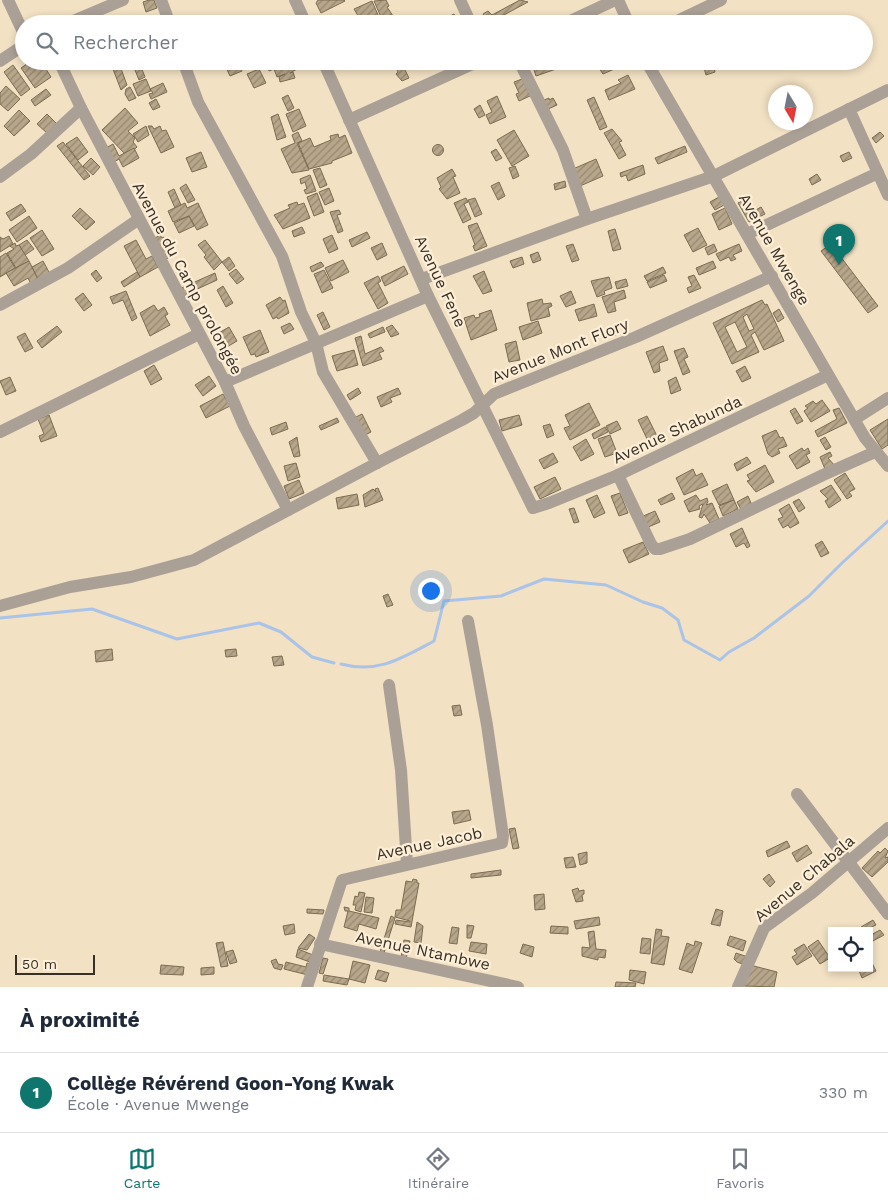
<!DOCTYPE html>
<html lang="fr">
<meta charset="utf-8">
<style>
body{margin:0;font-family:"Work Sans",sans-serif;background:#f2f2f3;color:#1f2937}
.controls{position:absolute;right:15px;bottom:15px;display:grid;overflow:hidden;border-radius:0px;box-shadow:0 2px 8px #0003}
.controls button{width:45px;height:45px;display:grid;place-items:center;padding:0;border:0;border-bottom:1px solid #e0e1e3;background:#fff;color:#1f2937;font:25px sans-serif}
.compass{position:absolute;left:768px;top:85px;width:45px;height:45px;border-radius:50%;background:#fff;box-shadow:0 2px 8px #0003;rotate:170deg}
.scale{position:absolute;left:15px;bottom:12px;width:80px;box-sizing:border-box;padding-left:5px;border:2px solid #373025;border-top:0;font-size:14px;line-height:18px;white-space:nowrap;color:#373025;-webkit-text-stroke:4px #fdeed7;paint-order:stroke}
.you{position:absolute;left:430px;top:590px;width:18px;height:18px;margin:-12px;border:4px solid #fff;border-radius:50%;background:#1a73e8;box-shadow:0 0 0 8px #1a73e833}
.badge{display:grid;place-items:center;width:32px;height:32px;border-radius:50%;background:#0f766e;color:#fff;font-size:16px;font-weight:700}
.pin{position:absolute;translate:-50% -41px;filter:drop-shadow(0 1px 2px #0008)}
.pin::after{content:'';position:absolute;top:26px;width:18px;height:15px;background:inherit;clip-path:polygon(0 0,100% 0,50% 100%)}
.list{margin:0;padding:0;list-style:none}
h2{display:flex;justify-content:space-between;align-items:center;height:65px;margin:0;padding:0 20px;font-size:21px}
h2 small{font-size:16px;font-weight:400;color:#747a83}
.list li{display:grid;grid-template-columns:32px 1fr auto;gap:15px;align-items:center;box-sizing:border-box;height:80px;padding:0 20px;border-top:1px solid #e0e1e3}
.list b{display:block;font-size:19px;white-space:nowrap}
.list p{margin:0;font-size:16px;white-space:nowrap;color:#747a83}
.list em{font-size:16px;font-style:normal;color:#747a83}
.icon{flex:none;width:28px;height:28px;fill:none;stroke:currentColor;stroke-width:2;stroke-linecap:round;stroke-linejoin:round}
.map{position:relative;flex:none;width:888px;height:987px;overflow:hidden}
.search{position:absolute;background:#fff;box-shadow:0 2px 8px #0003;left:15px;right:15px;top:15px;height:55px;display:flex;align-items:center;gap:12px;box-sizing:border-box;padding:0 18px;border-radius:28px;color:#747a83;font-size:19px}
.sheet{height:145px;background:#fff}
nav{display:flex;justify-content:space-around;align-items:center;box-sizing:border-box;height:70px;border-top:1px solid #e0e1e3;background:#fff;font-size:14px;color:#747a83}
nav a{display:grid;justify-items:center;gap:2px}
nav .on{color:#0f766e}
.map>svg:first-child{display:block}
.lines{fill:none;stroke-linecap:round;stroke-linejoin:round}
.stream{stroke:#aac3e8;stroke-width:3}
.building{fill:url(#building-hatch);stroke:#7b6c51;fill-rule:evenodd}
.minor{stroke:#aba096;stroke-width:12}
.labels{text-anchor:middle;stroke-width:4.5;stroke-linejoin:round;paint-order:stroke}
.street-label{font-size:16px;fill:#373025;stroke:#fdeed7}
</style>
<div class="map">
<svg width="888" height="987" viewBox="0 0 888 987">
<defs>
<pattern id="building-hatch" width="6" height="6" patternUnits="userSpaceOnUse" patternTransform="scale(1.25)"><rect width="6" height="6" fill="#b7a68a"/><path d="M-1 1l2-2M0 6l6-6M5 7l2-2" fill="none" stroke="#968871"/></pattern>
</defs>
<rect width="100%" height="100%" fill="#f2e1c3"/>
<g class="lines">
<g class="stream">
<polyline points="0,618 92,609 177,639 259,623 281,632 312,657 334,663"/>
<path d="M 341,664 C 378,674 402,658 434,641 L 444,601 L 501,596 L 544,579 L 606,585 L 643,602 L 662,608 L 678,620 L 684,640 L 720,660 L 729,652 L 754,638 L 809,596 L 842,563 L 888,521"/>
</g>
</g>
<g class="building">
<polygon points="149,0 154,0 157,8 146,12 143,2"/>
<polygon points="318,0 344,0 345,1 321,13 316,3"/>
<polygon points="386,0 389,6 387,7 395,19 392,20 394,24 384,24 374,1"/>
<polygon points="520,0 528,2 489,23 483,14 488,11 492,15"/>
<polygon points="372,1 381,22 374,24 373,20 363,24 354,9"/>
<polygon points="454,14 459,24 435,24"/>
<polygon points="31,61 37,61 41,68 44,66 51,77 35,88 21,68"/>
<polygon points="89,61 98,62 115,61 91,69"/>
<polygon points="223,61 237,61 242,71 230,76"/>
<polygon points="294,61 297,69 290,73 293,72 295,78 280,82 279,77 285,74 277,77 274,69 269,71 266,62"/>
<polygon points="531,61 553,61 556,69 536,76"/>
<polygon points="594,61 621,61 621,66 603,74"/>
<polygon points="139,62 145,77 139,80 133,65"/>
<polygon points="402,64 409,78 402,81 396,74 398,72 396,67"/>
<polygon points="13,65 30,89 21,96 4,72"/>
<polygon points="713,65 715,72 706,75 704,68"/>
<polygon points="120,66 127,85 121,90 113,69"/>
<polygon points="259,69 266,83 254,88 247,74"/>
<polygon points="628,75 635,89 609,100 605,90 621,83 618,80"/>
<polygon points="146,79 151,91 138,96 133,84"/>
<polygon points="522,79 530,96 519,101 516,94 519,93 514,82"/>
<polygon points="163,83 167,92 151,99 149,94 153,93 150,89"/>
<polygon points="6,86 20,99 8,111 0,104 0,93"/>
<polygon points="130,87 136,98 129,101 125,94 126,89"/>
<polygon points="46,89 51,95 35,106 31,100"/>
<polygon points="288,95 294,108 288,111 282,98"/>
<polygon points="497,96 506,117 490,124 486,115 492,112 487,101"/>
<polygon points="594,97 607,127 600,130 587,100"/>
<polygon points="549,98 549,100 553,98 557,105 546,110 542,101"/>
<polygon points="156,99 160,107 153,110 149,103"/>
<polygon points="480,105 485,115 479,118 474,109"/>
<polygon points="125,108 138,123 128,131 135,138 133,142 137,147 127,156 102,130"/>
<polygon points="299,109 306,126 293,132 286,114"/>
<polygon points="19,110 30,121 14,136 4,126"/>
<polygon points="47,114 57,124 48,134 37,124"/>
<polygon points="278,114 286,137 277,140 271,117"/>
<polygon points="146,126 149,135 138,142 133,134"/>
<polygon points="148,126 152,126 154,129 160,126 162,131 166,130 174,147 161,153"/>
<polygon points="612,129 622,141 619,142 626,155 619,159 604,133"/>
<polygon points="514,130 529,156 512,166 497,140"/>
<polygon points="298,132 302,141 297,143 309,170 292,173 281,149 295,143 292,135"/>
<polygon points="880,132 884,136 876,143 872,138"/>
<polygon points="338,134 339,138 345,135 352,153 332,161 332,163 309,169 298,143 310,138 314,147 331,140 330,136"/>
<polygon points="77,137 88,152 78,160 66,144"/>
<polygon points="63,142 90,176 84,180 57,146"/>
<polygon points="113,144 119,156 134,148 139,158 123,167 119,159 114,162 106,148"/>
<circle cx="438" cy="150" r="5.5"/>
<polygon points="685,146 687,152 658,164 655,158"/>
<polygon points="496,149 502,158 496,161 491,152"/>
<polygon points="201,152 207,167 192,172 186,158"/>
<polygon points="849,152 852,158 843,162 840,156"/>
<polygon points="91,158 100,167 93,175 83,166"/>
<polygon points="596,159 603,176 580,186 573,169"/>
<polygon points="643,165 645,174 628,181 626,175 621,177 620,173"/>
<polygon points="515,166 519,176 513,179 509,168"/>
<polygon points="320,168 327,185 320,188 313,170"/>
<polygon points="452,169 456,176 453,177 460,193 447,199 439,189 441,187 437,178"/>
<polygon points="817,174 821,180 812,185 809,179"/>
<polygon points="310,175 316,191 306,194 304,190 307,189 305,182 301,184 300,179"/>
<polygon points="565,181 566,187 555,190 554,184"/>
<polygon points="499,182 505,196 498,200 491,186"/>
<polygon points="186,184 195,200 188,203 180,188"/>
<polygon points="329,188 334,201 325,205 319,192"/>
<polygon points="174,189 181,205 175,208 168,192"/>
<polygon points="317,193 324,212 314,216 307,197"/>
<polygon points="719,197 724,205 715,210 710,202"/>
<polygon points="466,198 468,202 464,204 471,219 463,223 454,203"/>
<polygon points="475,198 482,214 475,217 468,200"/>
<polygon points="747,198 754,211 761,207 765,214 749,222 738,203"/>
<polygon points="297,202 298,205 304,203 310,218 283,229 274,215 290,208 288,205"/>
<polygon points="185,203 187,208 198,203 208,225 197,230 189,216 173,222 168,211"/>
<polygon points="21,204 26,211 11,221 6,213"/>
<polygon points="80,208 95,222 86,230 72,216"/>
<polygon points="725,208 732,224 719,230 712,214"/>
<polygon points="339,210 341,214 337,215 343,231 338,233 330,212"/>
<polygon points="29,216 37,228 17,242 9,230"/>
<polygon points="189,216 194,226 179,233 174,223"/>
<polygon points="477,223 487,246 475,251 473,246 475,245 468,226"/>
<polygon points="302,227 305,233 294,237 292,231"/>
<polygon points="698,228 707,245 693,252 684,235"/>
<polygon points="615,229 621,249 613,251 608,231"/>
<polygon points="42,230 54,249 42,256 30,238"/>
<polygon points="367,232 370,238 352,247 349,240"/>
<polygon points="160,235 162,238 164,237 174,255 166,259 155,238"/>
<polygon points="332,235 338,249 329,253 323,239"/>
<polygon points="9,236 13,244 0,252 0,237 3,239"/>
<polygon points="27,240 34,249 25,255 19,245"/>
<polygon points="136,240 146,259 152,256 158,267 140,277 124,246"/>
<polygon points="205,240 222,262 214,270 204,257 206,255 198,245"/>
<polygon points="15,243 16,246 19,245 29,261 16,268 7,253 14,249 10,246"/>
<polygon points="382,243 387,255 377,260 371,248"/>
<polygon points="573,244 579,260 572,262 566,246"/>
<polygon points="714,244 717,251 708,255 705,248"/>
<polygon points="739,244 742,251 733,255 736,259 731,261 729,257 720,261 716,254"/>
<polygon points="831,244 878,306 868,313 821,251"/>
<polygon points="538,252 541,260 533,263 530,255"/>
<polygon points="6,253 15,268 0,277 0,257"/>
<polygon points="229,257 235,266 229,271 222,262"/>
<polygon points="522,257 524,264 513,268 510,261"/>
<polygon points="343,260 349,272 331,281 325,268"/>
<polygon points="29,261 38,279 31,284 28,278 14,286 6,273"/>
<polygon points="43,261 50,274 38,279 32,267"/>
<polygon points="713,261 716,268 699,275 696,268"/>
<polygon points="321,262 324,266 312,272 310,267"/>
<polygon points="404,266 408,274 385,286 381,277"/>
<polygon points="663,267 666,273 647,281 644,276"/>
<polygon points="236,269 244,279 237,284 229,274"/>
<polygon points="96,270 102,278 97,282 91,274"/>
<polygon points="324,270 333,288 322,293 314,274"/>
<polygon points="484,271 492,291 483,294 473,276"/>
<polygon points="137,272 140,277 124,287 121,282"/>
<polygon points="215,273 217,280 182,296 179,289"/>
<polygon points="664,275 667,281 650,288 647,282"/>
<polygon points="694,275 701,288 689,293 687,288 692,286 688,277"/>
<polygon points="378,276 381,281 378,283 388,303 378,309 364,283"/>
<polygon points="609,277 612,288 604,291 605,294 597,297 591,281"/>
<polygon points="626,279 628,286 617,289 615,282"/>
<polygon points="223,286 233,303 226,307 217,290"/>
<polygon points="624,290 626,298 614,302 616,311 608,313 602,297"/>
<polygon points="126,291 137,318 132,321 123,300 113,304 110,297"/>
<polygon points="571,291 576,303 566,307 560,296"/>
<polygon points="83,293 92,305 84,311 75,299"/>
<polygon points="280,297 283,301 285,300 289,313 278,319 277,317 273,319 266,305"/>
<polygon points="542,299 543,304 551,303 552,306 548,308 550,316 531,321 527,303"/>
<path d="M 762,300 L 765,305 L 767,304 L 784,341 L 764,350 L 755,332 L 751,335 L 759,352 L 732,364 L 713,323 ZM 747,314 L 754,329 L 749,331 L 743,317 ZM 735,322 L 747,347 L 737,352 L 725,327 Z"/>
<polygon points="594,304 597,316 579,321 575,310"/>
<polygon points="154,305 158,311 164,307 168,314 165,316 170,325 150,336 140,313"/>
<polygon points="779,309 784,318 778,322 773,313"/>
<polygon points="491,310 497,330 471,340 464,318 474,315 475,318 480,317 479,314"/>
<polygon points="323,312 330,327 324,330 317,315"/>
<polygon points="538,321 542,333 523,340 519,327"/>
<polygon points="290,323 294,329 284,334 281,327"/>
<polygon points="392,325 399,334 391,337 386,328"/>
<polygon points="57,326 62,332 42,348 37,341"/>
<polygon points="229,327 237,341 225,348 217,334"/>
<polygon points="383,327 385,332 370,338 368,334"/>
<polygon points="613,328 616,335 608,338 605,331"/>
<polygon points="260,330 269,352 256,357 255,354 251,355 243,337"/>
<polygon points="25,333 33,348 25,352 17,337"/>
<polygon points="361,336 365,354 381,347 384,351 379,353 382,359 363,366 355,338"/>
<polygon points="516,341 520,360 509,362 505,344"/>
<polygon points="663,346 668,360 659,363 660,371 654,373 646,352"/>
<polygon points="684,348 688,357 684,359 690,372 683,375 674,351"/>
<polygon points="354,350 358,365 337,371 332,356"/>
<polygon points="154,365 162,379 151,385 144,371"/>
<polygon points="745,366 751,378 742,382 736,371"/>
<polygon points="209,376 216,386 203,396 195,385"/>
<polygon points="10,377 16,391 6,395 0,381"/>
<polygon points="676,377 681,390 671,394 668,381"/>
<polygon points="358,388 361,393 350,400 347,395"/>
<polygon points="398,388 401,394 390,398 392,402 381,407 377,397"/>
<polygon points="223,394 230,406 206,418 200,406"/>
<polygon points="822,400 830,411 811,422 804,411 808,408 805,406 813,401 816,404"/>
<polygon points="589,403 600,425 570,440 564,428 570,426 565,415"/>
<polygon points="795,408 803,421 797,424 790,411"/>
<polygon points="839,408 847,423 818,437 815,431 837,419 833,410"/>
<polygon points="362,414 371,432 365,435 356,417"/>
<polygon points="49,415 57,436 41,442 39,436 44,434 38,419"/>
<polygon points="519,415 522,425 502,431 499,420"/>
<polygon points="647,416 657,436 648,441 638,420"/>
<polygon points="337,418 339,422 321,430 319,426"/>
<polygon points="888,419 888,445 882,449 870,430"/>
<polygon points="617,421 621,429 610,434 606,426"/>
<polygon points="286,422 288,429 272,435 270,428"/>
<polygon points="550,424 554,435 547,438 543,426"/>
<polygon points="605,427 608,432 594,439 592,434"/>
<polygon points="776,430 780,438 783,437 787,446 778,449 780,453 772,457 768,454 762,436"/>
<polygon points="610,435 617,453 605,457 598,439"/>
<polygon points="297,437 300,456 294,457 289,442"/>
<polygon points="825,437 831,447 826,450 820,440"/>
<polygon points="586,439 594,454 581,461 573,447"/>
<polygon points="802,448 804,451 808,448 810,453 806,455 810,462 797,469 789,456"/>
<polygon points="830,452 832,456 828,458 835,466 825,469 820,457"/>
<polygon points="553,453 558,462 544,469 539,460"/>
<polygon points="747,457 751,463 737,471 734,464"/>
<polygon points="296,463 300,477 288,481 284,466"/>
<polygon points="765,465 774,482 756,492 747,481 750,480 747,475"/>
<polygon points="693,469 696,476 702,473 708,485 684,495 676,478"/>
<polygon points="845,473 855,489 849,492 852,496 847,499 834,480"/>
<polygon points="555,477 561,489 540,499 534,487"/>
<polygon points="299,480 304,493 289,499 284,486"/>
<polygon points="727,484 734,500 719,505 712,491"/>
<polygon points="831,485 841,500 829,508 825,501 828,499 820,491"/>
<polygon points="378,488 383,500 365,507 363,495 373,489 376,492 375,489"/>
<polygon points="620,493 628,513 619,516 611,496"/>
<polygon points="672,493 675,499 661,505 658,500"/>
<polygon points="357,494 359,505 338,509 336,498"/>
<polygon points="597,495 605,513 594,518 586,500"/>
<polygon points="696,495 700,501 707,498 708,502 706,505 712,503 719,519 710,523 704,514 702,518 699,517 703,504 699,506 700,509 689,512 684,501"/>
<polygon points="748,496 751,503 743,513 737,502"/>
<polygon points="799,499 805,508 799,512 793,502"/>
<polygon points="734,500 738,509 723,516 719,506"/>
<polygon points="789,504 799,523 790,528 788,525 783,528 778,519 783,517 779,510"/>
<polygon points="574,508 579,522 574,523 569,509"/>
<polygon points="655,511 660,522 646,528 641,517"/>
<polygon points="742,528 750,546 747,548 744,543 736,547 730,534"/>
<polygon points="822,541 829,553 821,557 815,545"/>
<polygon points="643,542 649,554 629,563 623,550"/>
<polygon points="388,594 393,605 387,607 383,596"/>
<polygon points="112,649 113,660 96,662 95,651"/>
<polygon points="236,649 237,656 226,657 225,650"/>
<polygon points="282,656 284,665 274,666 272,657"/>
<polygon points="460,705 462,715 454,716 452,706"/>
<polygon points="469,810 471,820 454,824 452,812"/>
<polygon points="515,828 519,848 513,849 509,829"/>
<polygon points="787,841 790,847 768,857 766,851"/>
<polygon points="807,845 812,853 797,862 792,853"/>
<polygon points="885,848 888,851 885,858 888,857 888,862 872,877 862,868 878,851 880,853"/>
<polygon points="587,852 587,863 580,865 578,854"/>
<polygon points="573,857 576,867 566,868 564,858"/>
<polygon points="501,870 501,875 471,878 471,874"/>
<polygon points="769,874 775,882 770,887 763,879"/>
<polygon points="413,879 417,880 417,883 419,883 411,927 395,924 396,920 410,922 410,921 395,917 396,910 401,910 406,881 412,882"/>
<polygon points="578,888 579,891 584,890 584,894 582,895 583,901 576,902 572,890"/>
<polygon points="359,892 365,893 361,912 355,910 356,905 353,905 355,896 358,897"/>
<polygon points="544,894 545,909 535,910 534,895"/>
<polygon points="366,897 374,898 372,913 364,912"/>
<polygon points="344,907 349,908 349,911 379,918 376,929 359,924 357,931 344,927 348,911 345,911"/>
<polygon points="307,909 324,910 323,914 307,913"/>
<polygon points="716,909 723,911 720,926 711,924"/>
<polygon points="391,916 395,918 384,953 380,952"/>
<polygon points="599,917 600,925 576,929 574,921"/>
<polygon points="873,920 876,925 863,931 861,927"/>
<polygon points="417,922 423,926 421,943 414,942"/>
<polygon points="294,924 295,933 285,935 283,926"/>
<polygon points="467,925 474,926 471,938 467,938"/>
<polygon points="551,926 568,927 568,934 550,933"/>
<polygon points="452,927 459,928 457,944 449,943"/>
<polygon points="656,929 662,930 661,936 669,937 664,965 651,963"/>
<polygon points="880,930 884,935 869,943 869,936"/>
<polygon points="594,931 596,949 606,950 605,958 598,957 598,960 582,956 582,947 590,948 588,932"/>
<polygon points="309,934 315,938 307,950 298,948"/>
<polygon points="730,936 746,941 743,951 727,945"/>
<polygon points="642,938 651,939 650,954 640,953"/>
<polygon points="404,940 410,941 406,959 401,958"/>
<polygon points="818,940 830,958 820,964 808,947"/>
<polygon points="695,941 702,943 692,973 679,969 687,943 694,946"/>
<polygon points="223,942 228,966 221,967 216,943"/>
<polygon points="471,942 487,944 486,954 469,951"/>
<polygon points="523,944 534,947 532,957 520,953"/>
<polygon points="804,944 812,956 797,965 792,957 797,954 794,950"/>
<polygon points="298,949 313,955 310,962 296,957"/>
<polygon points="233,950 237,962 230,964 226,952"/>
<polygon points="736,953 748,957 745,965 737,962 734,959"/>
<polygon points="869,957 876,971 862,978 858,968 869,968"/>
<polygon points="323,958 328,959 323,974 319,973"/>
<polygon points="276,959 278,964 283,965 281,970 274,968 271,961"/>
<polygon points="353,961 370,965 365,983 349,979"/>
<polygon points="286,962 306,967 307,963 311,964 308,975 284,969"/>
<polygon points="161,965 184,967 183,975 160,974"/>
<polygon points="750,965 777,972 774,987 744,986"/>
<polygon points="214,967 214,974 201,975 201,968"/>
<polygon points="378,970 389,973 386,982 375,979"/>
<polygon points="630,970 646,972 644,984 629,980"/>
<polygon points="324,975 349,979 347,985 323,981"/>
<polygon points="616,982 636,983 635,987 615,987"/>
</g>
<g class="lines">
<g class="minor">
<polyline points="8,0 24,34"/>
<polyline points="161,0 170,24"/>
<polyline points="295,0 306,24"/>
<polyline points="460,0 471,24"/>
<polyline points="618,0 629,24"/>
<polyline points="66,24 123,0"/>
<polyline points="564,24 615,0"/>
<polyline points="671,24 721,0"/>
<polyline points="0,61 24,45"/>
<polyline points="59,61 81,108 225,382 244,426 288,510"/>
<polyline points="183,61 198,102 282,256 301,312 316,343 323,372 377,463"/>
<polyline points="323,61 428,296 533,508 549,503 618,475 828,375"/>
<polyline points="519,61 563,150 587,219"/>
<polyline points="646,61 865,438 888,466"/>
<polyline points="849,109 888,195"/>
<polyline points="349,120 479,61"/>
<polyline points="0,177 31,154 81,108"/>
<polyline points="747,234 878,173"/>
<polyline points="422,279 587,219 714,176 888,90"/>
<polyline points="0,305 68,268 139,219"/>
<polyline points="225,382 428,296"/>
<polyline points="855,419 888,398"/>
<polyline points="0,432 199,334"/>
<polyline points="618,475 651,544 655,549 660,549 690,539 823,475 875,452"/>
<polyline points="0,606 70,587 131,577 194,560 377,463 462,420 474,413 494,394 636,337 772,276"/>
<polyline points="389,685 401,770 407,864"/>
<polyline points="797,794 888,914"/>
<polyline points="320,944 518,987"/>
<polyline points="307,987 342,880 502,843 503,836 487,725 468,621"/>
<polyline points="738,987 764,928 812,893 888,828"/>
</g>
</g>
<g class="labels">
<g class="street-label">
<text transform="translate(775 249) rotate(60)" y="6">Avenue Mwenge</text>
<text transform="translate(188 278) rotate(62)" y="6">Avenue du Camp prolongée</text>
<text transform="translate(441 281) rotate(65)" y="6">Avenue Fene</text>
<text transform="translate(560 350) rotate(-22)" y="6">Avenue Mont Flory</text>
<text transform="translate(677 429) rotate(-25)" y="6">Avenue Shabunda</text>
<text transform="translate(429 843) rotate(-12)" y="6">Avenue Jacob</text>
<text transform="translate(804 878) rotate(-40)" y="6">Avenue Chabala</text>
<text transform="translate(423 950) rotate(12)" y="6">Avenue Ntambwe</text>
</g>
</g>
</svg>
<div class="controls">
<button><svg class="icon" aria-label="locate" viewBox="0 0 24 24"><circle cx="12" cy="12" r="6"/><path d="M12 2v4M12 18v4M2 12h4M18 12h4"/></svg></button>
</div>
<svg class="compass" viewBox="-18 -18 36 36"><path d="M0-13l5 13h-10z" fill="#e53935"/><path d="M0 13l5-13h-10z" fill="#747a83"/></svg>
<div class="scale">50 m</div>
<div class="you"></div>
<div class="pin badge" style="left:839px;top:265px">1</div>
<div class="search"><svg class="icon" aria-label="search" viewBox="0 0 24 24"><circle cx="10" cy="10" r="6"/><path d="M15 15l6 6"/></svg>Rechercher</div>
</div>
<section class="sheet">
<h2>À proximité<small></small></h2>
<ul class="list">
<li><span class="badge">1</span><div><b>Collège Révérend Goon-Yong Kwak</b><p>École · Avenue Mwenge</p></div><em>330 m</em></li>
</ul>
</section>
<nav>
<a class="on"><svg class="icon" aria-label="map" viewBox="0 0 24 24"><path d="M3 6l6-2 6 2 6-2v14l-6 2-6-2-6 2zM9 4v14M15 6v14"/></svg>Carte</a>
<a><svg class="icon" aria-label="directions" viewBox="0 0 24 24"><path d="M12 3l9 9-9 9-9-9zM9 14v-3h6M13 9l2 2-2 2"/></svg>Itinéraire</a>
<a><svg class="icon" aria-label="saved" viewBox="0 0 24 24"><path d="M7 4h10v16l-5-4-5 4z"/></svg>Favoris</a>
</nav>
